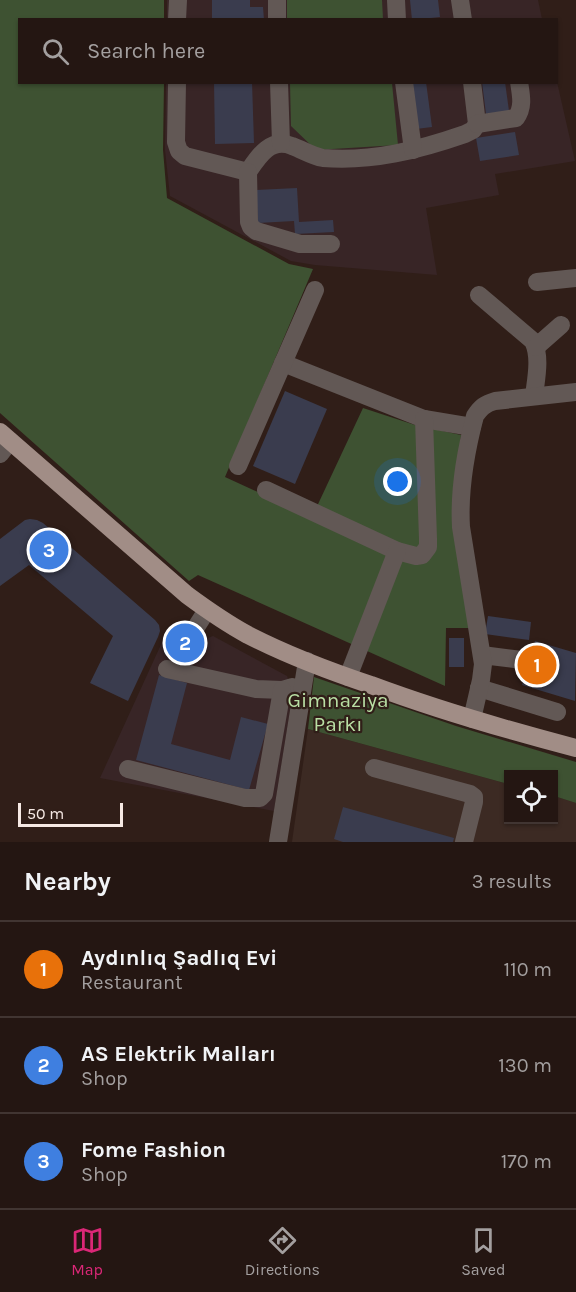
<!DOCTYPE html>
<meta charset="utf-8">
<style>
body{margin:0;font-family:Karla,sans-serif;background:#302320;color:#f1f3f6}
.controls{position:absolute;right:18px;bottom:18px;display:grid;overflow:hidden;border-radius:0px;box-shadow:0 2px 4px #0004}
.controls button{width:54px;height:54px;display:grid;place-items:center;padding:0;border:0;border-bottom:2px solid #413532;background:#241612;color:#f1f3f6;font:30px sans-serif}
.scale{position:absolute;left:18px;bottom:15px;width:105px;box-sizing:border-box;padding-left:6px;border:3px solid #f6e9e4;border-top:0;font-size:16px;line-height:21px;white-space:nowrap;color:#f6e9e4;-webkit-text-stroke:4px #301e18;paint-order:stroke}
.you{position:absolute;left:398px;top:482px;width:21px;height:21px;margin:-15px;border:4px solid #fff;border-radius:50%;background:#1a73e8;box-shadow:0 0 0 9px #1a73e833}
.badge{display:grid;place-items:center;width:39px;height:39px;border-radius:50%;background:#db2777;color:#fff;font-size:20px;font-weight:700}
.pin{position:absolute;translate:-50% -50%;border:3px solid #fff;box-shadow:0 2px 6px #0006}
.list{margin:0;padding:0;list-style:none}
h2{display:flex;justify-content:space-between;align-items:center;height:78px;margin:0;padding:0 24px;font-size:26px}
h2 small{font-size:20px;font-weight:400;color:#a39f9f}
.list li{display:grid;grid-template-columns:39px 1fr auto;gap:18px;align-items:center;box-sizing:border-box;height:96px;padding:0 24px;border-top:2px solid #413532}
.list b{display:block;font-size:22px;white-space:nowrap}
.list p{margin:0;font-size:20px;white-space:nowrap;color:#a39f9f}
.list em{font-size:20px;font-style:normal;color:#a39f9f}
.icon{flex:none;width:33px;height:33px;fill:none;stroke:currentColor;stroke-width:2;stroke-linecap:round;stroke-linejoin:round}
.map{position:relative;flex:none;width:576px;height:842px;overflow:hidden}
.search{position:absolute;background:#241612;box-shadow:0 2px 4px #0004;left:18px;right:18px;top:18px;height:66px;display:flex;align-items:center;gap:15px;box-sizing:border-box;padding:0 21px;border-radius:0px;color:#a39f9f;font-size:22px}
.sheet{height:366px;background:#241612}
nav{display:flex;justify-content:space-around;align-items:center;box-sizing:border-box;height:84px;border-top:2px solid #413532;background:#241612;font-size:16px;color:#a39f9f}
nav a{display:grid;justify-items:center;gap:3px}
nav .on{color:#db2777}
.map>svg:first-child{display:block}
.education{fill:#3c2a23}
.medical{fill:#382526}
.green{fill:#3e5232}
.building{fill:#3a3c4e}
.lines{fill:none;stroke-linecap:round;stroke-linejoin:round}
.minor{stroke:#625855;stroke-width:18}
.major{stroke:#a18d86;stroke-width:18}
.labels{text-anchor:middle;stroke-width:4.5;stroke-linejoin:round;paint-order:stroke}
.park-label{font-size:21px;fill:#b9dfa4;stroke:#301e18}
</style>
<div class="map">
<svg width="576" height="842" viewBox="0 0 576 842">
<rect width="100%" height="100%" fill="#301e18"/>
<polygon class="education" points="308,729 508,784 508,820 554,820 554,796 576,803 576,842 292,842"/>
<g class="medical">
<polygon points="167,0 538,0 542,19 167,20"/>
<polygon points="557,82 575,161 495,174 499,195 426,208 437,275 315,265 291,261 170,196 165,150 166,83"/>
<polygon points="213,636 287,676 293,692 274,811 100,778 164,638 170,641 164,654 190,665 201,641"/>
</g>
<g class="green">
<polygon points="0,0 164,0 164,19 20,20 20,82 164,83 163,150 167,198 289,264 313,269 225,477 312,517 363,408 415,425 461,435 453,513 473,628 446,628 445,686 198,575 189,581 0,413"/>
<polygon points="287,0 382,0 383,19 287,19"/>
<polygon points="290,83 392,83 398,145 316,150 291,126"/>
<polygon points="314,677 456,726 576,762 576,803 554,796 554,774 508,774 508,784 308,729"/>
</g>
<g class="building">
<polygon points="212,0 250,0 250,7 263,7 264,20 212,20"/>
<polygon points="410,0 438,0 440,17 412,20"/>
<polygon points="214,82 252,82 254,143 215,144"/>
<polygon points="410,82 426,82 432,127 416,129"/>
<polygon points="482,82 505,82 509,111 486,114"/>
<polygon points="515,132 519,155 480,161 476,138"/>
<polygon points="297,188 299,222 333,220 334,232 295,234 294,221 258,223 256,190"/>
<polygon points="285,391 327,409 295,484 253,466"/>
<polygon points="30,519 37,520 43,523 155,620 159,625 160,631 158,637 128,701 90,683 113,636 29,565 0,586 0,539 25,520"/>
<polygon points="488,616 531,622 529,640 485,634"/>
<polygon points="176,629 201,641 190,666 164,654"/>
<rect x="449" y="638" width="15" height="29"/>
<polygon points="535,641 576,653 575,701 522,685"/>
<polygon points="159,675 187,683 171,744 230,760 241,717 268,724 249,790 136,760"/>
<polygon points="343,807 454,838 453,842 343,842 334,839"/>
</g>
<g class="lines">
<g class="minor">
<polyline points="277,0 277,20"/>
<polyline points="396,0 397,20"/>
<polyline points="460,0 463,20"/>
<polyline points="177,20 178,0"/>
<path d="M 177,82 L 176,142 L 179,151 L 185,156 L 248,172 C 258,157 270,137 292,146 C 303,150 312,156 323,158 C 372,162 419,150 465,134 L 473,130 L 477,124 L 472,82"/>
<polyline points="279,82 281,143"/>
<polyline points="404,82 413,150"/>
<path d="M 477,124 L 516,118 C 524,107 521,95 519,82"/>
<polyline points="248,172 249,222 251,227 256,231 300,244 331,244"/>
<polyline points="537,282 576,278"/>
<path d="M 479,295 L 533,341 C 541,357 536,379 534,396"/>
<polyline points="536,347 561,325"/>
<polyline points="283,363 424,419 472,427"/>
<polyline points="0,454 10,441"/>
<polyline points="238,466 315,290"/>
<polyline points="266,490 397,551 416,556 422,555 428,547 428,539 424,419"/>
<polyline points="193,632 207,610"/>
<polyline points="482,655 522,660"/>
<polyline points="167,669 256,689 282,690 292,687"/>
<polyline points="348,677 397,551"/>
<polyline points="479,688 557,712"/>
<path d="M 472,719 L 481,680 L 483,664 L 461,527 C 459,492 466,450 475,416 C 481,407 485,404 495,401 L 576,392"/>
<polyline points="374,768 470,794 474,797 474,802 464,842"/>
<polyline points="128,769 245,798 260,798 264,794 282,690"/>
<polyline points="278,842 307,661"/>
</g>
<path class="major" d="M 0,432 L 187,595 C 206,609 226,623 248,635 C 287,655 329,671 371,685 C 438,710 507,730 576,748"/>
</g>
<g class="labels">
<g class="park-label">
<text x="338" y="707">Gimnaziya<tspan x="338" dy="24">Parkı</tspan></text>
</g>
</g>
</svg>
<div class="controls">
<button><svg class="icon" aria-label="locate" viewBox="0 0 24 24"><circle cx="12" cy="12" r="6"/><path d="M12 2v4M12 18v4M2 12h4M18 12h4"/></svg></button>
</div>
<div class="scale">50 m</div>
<div class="you"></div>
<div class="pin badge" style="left:537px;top:665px;background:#e8710a">1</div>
<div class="pin badge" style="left:185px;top:643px;background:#3f7fe0">2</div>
<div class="pin badge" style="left:49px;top:550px;background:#3f7fe0">3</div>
<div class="search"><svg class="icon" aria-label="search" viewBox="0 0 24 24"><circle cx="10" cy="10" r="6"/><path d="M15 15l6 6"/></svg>Search here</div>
</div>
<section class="sheet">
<h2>Nearby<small>3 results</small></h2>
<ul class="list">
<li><span class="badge" style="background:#e8710a">1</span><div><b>Aydınlıq Şadlıq Evi</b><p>Restaurant</p></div><em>110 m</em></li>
<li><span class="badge" style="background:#3f7fe0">2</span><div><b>AS Elektrik Malları</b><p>Shop</p></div><em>130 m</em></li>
<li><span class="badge" style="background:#3f7fe0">3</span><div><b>Fome Fashion</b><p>Shop</p></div><em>170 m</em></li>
</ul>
</section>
<nav>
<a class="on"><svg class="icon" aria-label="map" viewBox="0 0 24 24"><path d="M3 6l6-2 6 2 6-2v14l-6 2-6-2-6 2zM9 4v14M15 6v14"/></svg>Map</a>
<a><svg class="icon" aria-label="directions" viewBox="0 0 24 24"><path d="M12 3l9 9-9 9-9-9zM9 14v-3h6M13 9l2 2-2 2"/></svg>Directions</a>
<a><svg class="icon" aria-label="saved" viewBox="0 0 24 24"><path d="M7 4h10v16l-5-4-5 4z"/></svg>Saved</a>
</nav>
